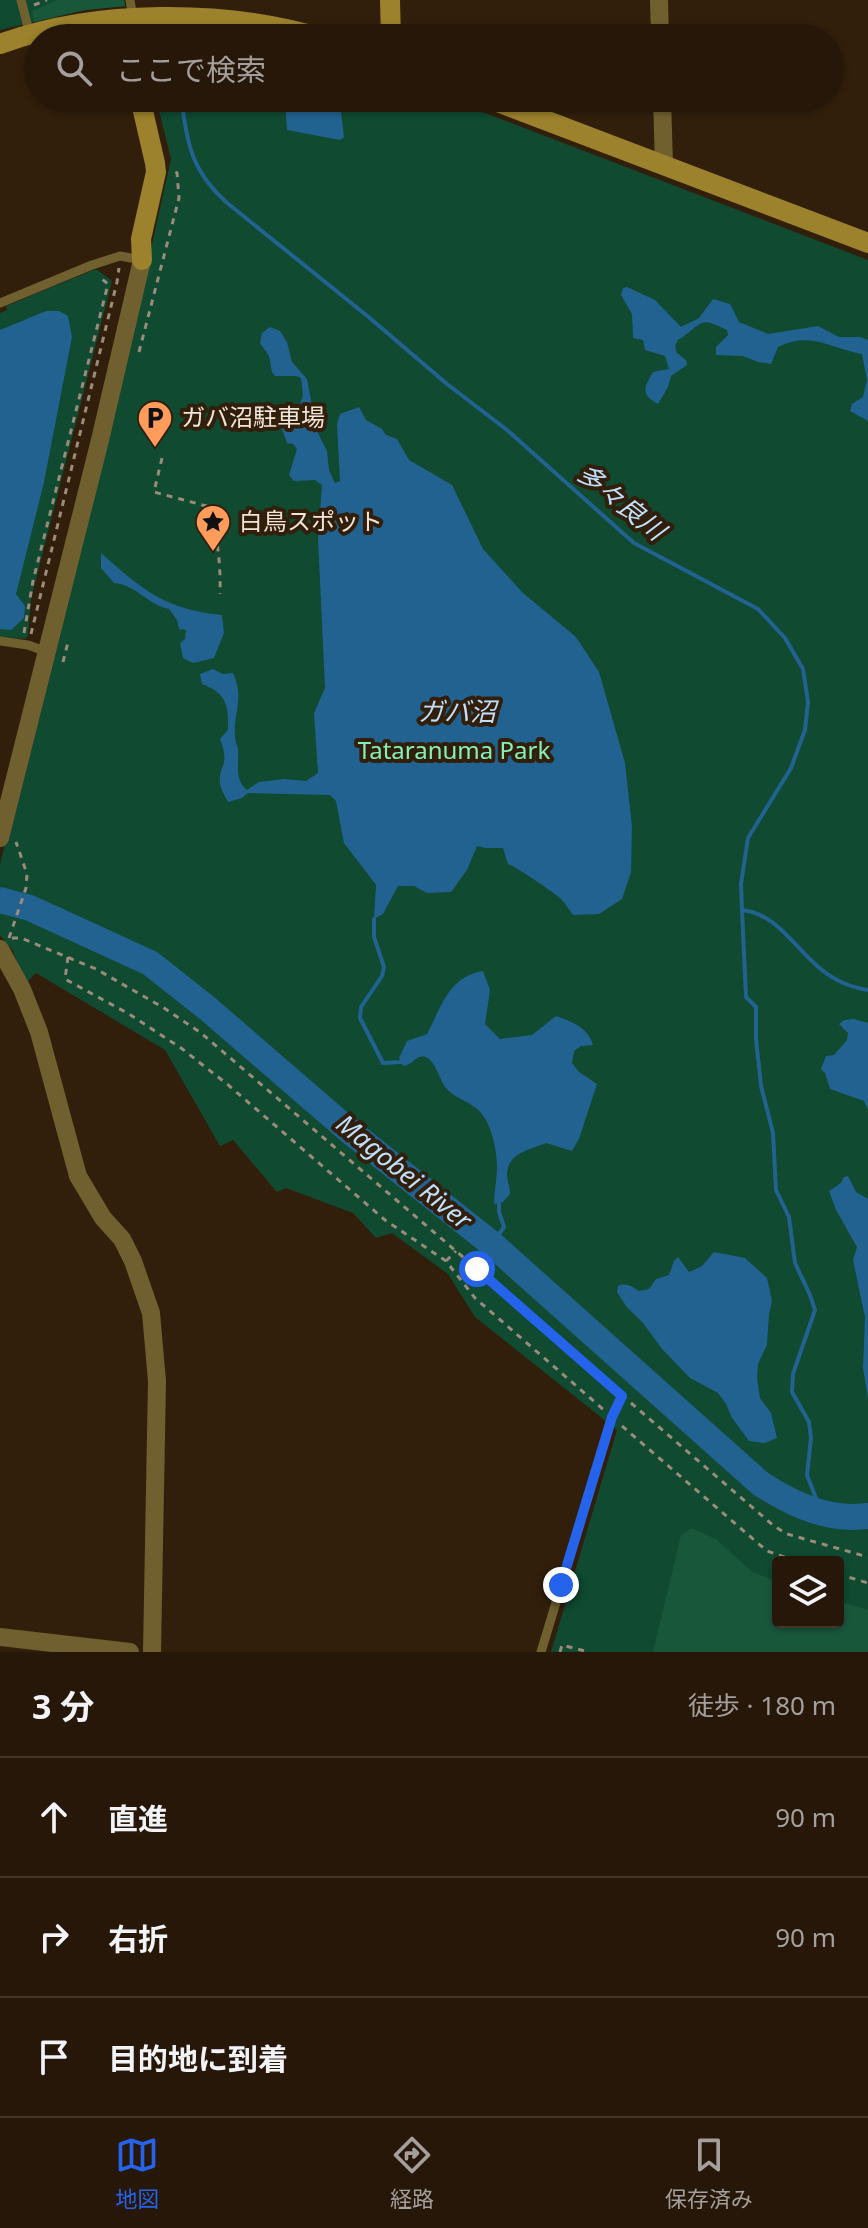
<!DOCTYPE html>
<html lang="ja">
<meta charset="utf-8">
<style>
body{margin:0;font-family:"Noto Sans","Noto Sans JP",sans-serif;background:#322416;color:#f1f3f6}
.controls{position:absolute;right:24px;bottom:24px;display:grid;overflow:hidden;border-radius:8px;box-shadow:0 2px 6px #0004}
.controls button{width:72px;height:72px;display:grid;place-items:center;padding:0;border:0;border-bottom:2px solid #423629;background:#261708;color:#f1f3f6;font:40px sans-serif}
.stop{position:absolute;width:24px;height:24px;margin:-18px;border:6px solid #2563eb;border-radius:50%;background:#fff}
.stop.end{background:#2563eb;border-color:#fff;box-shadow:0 2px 8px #0008}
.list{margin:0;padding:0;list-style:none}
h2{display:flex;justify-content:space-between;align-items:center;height:104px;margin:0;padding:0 32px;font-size:34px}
h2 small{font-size:26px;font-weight:400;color:#a49f9c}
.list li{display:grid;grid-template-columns:52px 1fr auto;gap:24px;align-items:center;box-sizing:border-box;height:120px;padding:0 32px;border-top:2px solid #423629}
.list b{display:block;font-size:30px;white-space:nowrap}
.list em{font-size:26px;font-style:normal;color:#a49f9c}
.icon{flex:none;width:44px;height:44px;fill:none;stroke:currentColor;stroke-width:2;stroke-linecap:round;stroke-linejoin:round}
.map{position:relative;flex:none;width:868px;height:1652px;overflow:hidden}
.search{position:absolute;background:#261708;box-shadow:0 2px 6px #0004;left:24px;right:24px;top:24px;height:88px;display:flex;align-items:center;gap:20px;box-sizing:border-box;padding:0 28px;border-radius:44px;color:#a49f9c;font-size:30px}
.sheet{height:464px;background:#261708}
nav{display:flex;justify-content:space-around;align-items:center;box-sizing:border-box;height:112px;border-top:2px solid #423629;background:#261708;font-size:22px;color:#a49f9c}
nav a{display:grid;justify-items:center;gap:4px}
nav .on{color:#2563eb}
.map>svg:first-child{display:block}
.green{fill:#0f4a31;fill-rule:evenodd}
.forest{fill:#19573b}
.water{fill:#226290}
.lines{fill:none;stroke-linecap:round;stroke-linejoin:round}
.stream{stroke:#226290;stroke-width:4}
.river{stroke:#226290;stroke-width:26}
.path{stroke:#9a8b7b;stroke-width:3;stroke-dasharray:6 6;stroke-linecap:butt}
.lane{stroke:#70602f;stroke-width:9}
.street{stroke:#70602f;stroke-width:18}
.secondary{stroke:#9c822c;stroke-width:20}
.route{stroke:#2563eb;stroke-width:10}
.labels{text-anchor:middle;stroke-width:8;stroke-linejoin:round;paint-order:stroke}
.poi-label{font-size:24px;fill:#f1e4d8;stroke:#321f0b;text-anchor:start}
.park-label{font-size:24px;fill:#84f0b9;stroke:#321f0b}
.water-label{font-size:26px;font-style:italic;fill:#bfdffb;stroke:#321f0b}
</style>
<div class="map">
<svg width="868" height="1652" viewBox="0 0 868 1652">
<rect width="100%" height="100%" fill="#321f0b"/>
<g class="green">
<polygon points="0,0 124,0 125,6 85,10 0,30"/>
<polygon points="213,31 253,38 142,38 141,32"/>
<path d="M 156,98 L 446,98 L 868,260 L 868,1652 L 551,1652 L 617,1430 L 475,1317 L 448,1274 L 392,1233 L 376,1238 L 353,1213 L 286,1188 L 277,1192 L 233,1140 L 220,1146 L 165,1050 L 36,973 L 26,983 L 13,951 L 0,935 L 0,864 L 130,343 L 171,159 ZM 778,1562 L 838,1562 L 838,1622 L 778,1622 Z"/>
<polygon points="96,269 112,281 31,599 28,635 26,639 0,637 0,313 7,310 6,306"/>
</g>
<g class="forest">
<polygon points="57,0 124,0 125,6 85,10 34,22 32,11"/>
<polygon points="692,1528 716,1539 752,1572 778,1582 778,1622 838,1622 838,1601 868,1610 868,1652 653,1652 681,1535"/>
</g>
<g class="water">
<polygon points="290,99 335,105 341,112 344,137 340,140 287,130 285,103"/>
<path d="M 627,287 L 655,300 L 681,327 L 699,318 L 713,299 L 730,304 L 739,322 L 768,334 L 818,326 L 839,337 L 860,337 L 868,340 L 868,421 L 850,411 L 852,404 L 863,397 L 867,380 L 862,354 C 828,348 812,331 778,347 L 771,364 L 758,362 L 743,356 L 716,355 L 716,347 L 728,335 L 727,330 C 701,318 705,320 684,336 C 675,343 681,335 675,346 L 677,353 L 686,360 L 687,365 L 671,376 L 668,387 L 658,404 C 640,394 644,388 653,372 L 669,369 L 665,356 L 645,350 L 643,340 L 633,338 L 632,314 L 621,295 L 623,288 Z"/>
<polygon points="46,311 59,311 68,316 72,337 44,482 16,594 25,606 24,618 11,630 0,629 0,330"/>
<path d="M 270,327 L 280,331 L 287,342 L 292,362 L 307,379 L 317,431 L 327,451 L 329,470 L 335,483 L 340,481 L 337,424 L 340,414 L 359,407 L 366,420 L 382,429 L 386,435 L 397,439 L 409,460 L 452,485 L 483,549 L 523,593 L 576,637 L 599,672 L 625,763 L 632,827 L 631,872 L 622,899 L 599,914 L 573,915 C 569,910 566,904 561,899 C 555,893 515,866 508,864 L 503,848 L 485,848 L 477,846 L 467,870 L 451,892 L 427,893 L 414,886 L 398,886 L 383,914 L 374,919 L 376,885 L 344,843 L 336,801 L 330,795 L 248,793 L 242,798 L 228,802 C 225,796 221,790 220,783 C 218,764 231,767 220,739 L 228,730 C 229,705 226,693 202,684 L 200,674 L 213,669 L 223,674 L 233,673 C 245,700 233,712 235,736 C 235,741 237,745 238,749 C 239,764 234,779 247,790 L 259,782 L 284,779 L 306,781 L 318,773 L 314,713 L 325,688 L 318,538 L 322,485 L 315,480 L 294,481 L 289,475 L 297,449 L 293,444 L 287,443 L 282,429 L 283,420 L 297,414 L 303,395 L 301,378 L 296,376 L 275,376 L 272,372 L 269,356 L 260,343 L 262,333 Z"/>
<path d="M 101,553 C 143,590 164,609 222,615 L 224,633 L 214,658 L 193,663 L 183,658 L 180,643 L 185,639 L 186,630 L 179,629 L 177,620 L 169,609 C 148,605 135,584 114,583 L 101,568 Z"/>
<path d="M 483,971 L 490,990 L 485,1024 L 500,1039 L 532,1035 L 556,1016 C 572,1022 588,1027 593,1045 L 581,1046 L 574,1051 L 572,1063 L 579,1072 L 597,1084 L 579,1139 L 572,1151 L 546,1143 C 529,1150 508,1153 507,1174 C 507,1181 510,1187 510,1194 L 503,1202 L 494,1204 C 494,1192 497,1179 497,1167 C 497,1149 491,1120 477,1109 C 467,1101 454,1097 446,1088 C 439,1080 434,1052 419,1057 C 413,1060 411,1065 403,1066 L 399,1058 L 407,1041 L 427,1034 C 442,1006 448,977 483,971 Z"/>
<polygon points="854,1019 868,1023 868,1110 864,1101 830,1089 825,1073 821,1069 826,1056 834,1055 847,1040 848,1033 839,1024 844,1020"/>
<polygon points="848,1176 856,1192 868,1199 868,1399 863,1368 865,1317 853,1260 857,1247 836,1210 829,1191 841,1183 844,1177"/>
<path d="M 714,1252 L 745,1258 L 767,1278 L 772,1301 L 769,1314 L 767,1345 L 758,1364 L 757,1378 L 760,1398 L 771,1413 L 777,1438 L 765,1443 L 749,1441 L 732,1418 L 726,1404 L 718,1393 L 690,1378 L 662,1349 L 643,1323 L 626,1306 L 617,1292 L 618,1286 C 626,1282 632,1287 639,1291 L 649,1289 L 656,1279 L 669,1275 L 674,1261 L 678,1257 L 689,1272 L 702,1266 Z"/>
</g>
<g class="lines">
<g class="stream">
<polyline points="165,22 169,38"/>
<path d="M 181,98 C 188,144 190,169 226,202 L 371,319 L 447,384 L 507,430 L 634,543 L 758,609 L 785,638 L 803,669 L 808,702 L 805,730 L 791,768 L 748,838 L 741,884 L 742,910 C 778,914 795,949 822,970 C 834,980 852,988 868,990"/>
<polyline points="742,910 746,997 756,1007 756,1039 761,1086 773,1133 776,1190 789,1217 795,1263 810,1295 815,1310 793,1374 792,1392 809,1422 811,1438 807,1475 822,1514"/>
<polyline points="374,919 374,937 384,967 382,976 361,1007 360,1018 383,1063 401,1062 405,1059"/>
<polyline points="492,1244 504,1227 499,1212 499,1201"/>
</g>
<path class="river" d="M 0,900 L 30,908 L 150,963 L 207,1008 L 347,1129 L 492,1244 L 761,1484 C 794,1505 828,1521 868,1516"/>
<g class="path">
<polyline points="34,5 47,0"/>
<polyline points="139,352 179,198 177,173 172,167"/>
<path d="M 162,458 L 154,492 L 210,507 C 217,536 221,564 220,594"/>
<polyline points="24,633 33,581 108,284 98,276"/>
<polyline points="31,634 117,282 119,268"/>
<polyline points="63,662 68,642"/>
<polyline points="9,938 26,888 27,874 16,842"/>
<polyline points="12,938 21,938 96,969 164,1008 201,1033 477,1269 613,1388"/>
<polyline points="68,957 65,979 129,1014 181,1048 227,1084 385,1220 446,1261 475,1298 604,1410"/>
<polyline points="446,1261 456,1251"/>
<polyline points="631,1403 774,1526 787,1534 868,1557"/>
<polyline points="622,1426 767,1551 799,1562"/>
<polyline points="838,1574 868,1583"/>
<polyline points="560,1652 562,1645 589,1652"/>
</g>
<g class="lane">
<polyline points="21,0 30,35"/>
<polyline points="130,0 133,19"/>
<polyline points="0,303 92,265 120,256 142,260"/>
<polyline points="0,641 28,645 47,652"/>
<polyline points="541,1652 612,1417 622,1396"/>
</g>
<g class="street">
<polyline points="659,0 660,38"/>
<polyline points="662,98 664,165"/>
<polyline points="0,838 100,440 142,260"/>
<polyline points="0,949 22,989 39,1032 78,1176 103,1218 122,1239 133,1261 151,1313 157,1381 152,1652"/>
<polyline points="0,1637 130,1652"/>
</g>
<g class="secondary">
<polyline points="390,0 391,38"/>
<path d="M 0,44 C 95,9 224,9 321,38"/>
<polyline points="140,98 155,163 156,172 141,239 142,260"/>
<polyline points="487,98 868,243"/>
</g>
</g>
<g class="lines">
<polyline class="route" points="477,1269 622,1396 612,1417 561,1585"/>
</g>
<defs>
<symbol id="parking-pin" viewBox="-11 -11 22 30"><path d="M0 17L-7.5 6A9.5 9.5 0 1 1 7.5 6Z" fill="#ff9b5b" stroke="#321f0b"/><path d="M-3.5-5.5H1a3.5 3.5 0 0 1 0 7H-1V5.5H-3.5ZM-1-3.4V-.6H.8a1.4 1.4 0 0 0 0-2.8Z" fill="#111"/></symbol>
<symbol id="sight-pin" viewBox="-11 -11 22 30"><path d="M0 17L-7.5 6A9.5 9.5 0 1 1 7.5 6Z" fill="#ff9b5b" stroke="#321f0b"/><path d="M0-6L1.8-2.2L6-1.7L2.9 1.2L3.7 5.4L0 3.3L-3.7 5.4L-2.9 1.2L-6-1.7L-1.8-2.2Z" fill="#111"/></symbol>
</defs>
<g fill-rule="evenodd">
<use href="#parking-pin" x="135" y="398" width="40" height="54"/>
<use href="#sight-pin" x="193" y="502" width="40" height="54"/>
</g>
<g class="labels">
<g class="poi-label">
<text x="181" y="426">ガバ沼駐車場</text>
<text x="239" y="530">白鳥スポット</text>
</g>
<g class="park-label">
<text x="454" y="759">Tataranuma Park</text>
</g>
<g class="water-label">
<text transform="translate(621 502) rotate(39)" y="9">多々良川</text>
<text x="457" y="721">ガバ沼</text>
<text transform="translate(404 1172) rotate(39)" y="9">Magobei River</text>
</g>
</g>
</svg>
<div class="controls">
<button><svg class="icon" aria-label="layers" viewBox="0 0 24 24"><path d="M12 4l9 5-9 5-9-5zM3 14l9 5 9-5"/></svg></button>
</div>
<div class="stop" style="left:477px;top:1269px"></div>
<div class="stop end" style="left:561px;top:1585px"></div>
<div class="search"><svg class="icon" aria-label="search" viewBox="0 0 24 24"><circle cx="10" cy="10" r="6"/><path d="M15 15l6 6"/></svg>ここで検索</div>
</div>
<section class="sheet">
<h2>3 分<small>徒歩 · 180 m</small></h2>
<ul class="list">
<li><svg class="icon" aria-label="ahead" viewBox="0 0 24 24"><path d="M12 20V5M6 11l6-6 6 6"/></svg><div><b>直進</b></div><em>90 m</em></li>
<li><svg class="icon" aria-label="right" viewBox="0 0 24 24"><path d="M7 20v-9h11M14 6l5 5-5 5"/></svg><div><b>右折</b></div><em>90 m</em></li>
<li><svg class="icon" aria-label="arrive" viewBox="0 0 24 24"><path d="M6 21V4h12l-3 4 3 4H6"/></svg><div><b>目的地に到着</b></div></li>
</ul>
</section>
<nav>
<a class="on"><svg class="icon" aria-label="map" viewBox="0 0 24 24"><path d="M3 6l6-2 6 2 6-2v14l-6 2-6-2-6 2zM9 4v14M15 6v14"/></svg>地図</a>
<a><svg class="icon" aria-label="directions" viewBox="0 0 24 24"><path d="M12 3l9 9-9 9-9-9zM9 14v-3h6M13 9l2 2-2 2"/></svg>経路</a>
<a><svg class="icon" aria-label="saved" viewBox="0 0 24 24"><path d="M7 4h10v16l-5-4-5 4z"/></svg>保存済み</a>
</nav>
